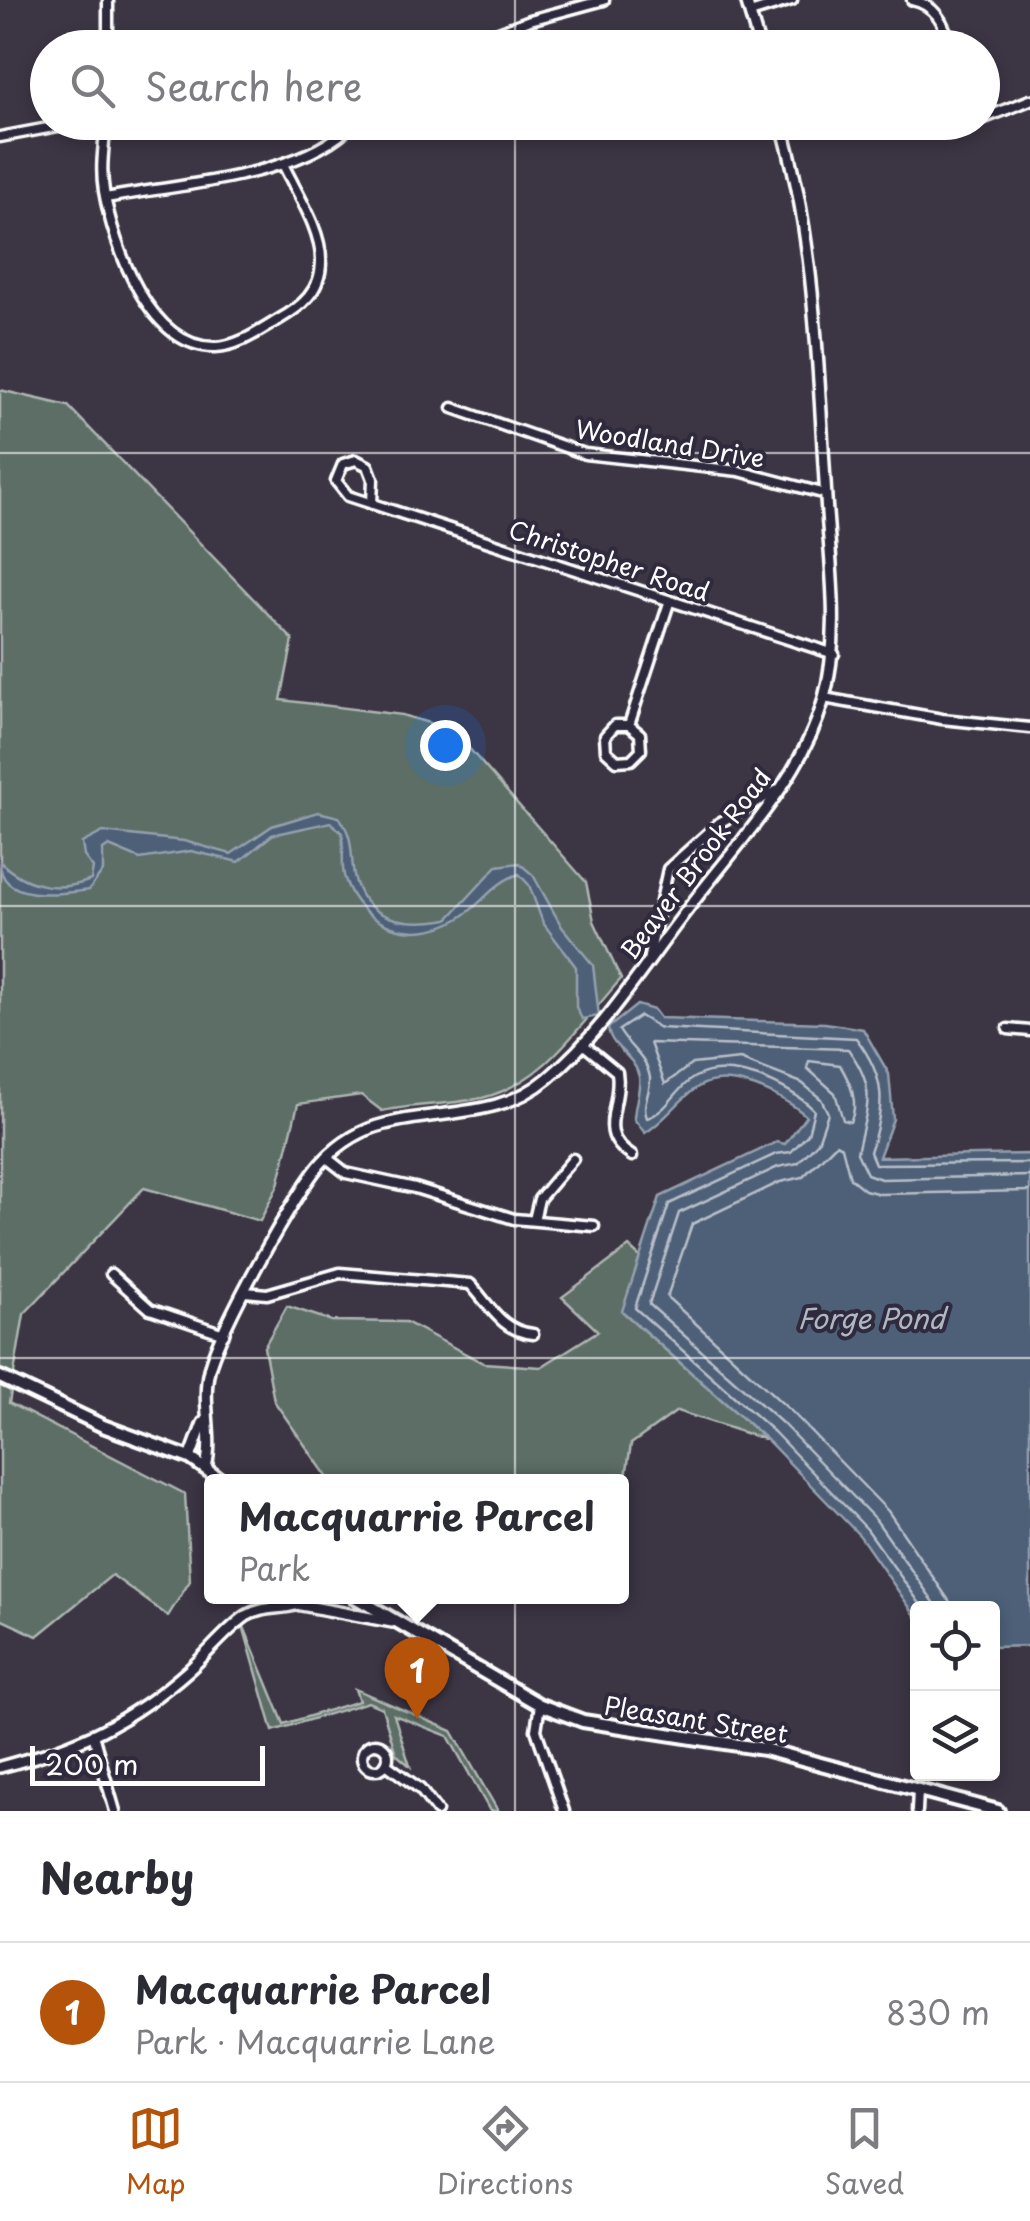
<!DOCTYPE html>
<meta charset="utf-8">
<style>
body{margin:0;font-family:"Playpen Sans",sans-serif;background:#f7f7f7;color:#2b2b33}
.controls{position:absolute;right:30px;bottom:30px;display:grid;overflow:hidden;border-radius:10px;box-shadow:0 5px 15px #0003}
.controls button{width:90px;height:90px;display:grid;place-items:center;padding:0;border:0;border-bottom:2px solid #e1e1e2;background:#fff;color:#2b2b33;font:50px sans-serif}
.scale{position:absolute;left:30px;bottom:25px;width:235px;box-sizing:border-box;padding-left:10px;border:5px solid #fff;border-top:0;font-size:28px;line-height:35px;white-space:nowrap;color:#fff;-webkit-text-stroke:8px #2f2a3d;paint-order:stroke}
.you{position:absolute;left:445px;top:745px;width:35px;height:35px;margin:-25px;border:8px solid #fff;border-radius:50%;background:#1a73e8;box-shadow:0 0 0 15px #1a73e833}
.badge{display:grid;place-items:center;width:65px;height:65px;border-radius:50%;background:#b45309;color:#fff;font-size:32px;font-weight:700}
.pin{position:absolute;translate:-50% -82px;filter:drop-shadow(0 2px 5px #0008)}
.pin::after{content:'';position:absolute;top:52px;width:35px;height:30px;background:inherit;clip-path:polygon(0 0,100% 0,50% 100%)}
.popup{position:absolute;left:204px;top:1474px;width:425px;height:130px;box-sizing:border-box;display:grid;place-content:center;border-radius:10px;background:#fff;filter:drop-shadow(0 2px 8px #0005);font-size:32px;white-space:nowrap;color:#7c7c81}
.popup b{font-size:38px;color:#2b2b33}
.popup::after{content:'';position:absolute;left:50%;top:100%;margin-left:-20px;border:20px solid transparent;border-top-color:#fff}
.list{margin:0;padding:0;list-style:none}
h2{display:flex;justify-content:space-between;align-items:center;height:130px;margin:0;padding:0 40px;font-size:42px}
h2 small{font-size:32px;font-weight:400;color:#7c7c81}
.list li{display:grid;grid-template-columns:65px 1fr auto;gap:30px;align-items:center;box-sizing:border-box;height:140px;padding:0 40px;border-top:2px solid #e1e1e2}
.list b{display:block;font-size:38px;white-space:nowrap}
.list p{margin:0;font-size:32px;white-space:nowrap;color:#7c7c81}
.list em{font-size:32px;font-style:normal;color:#7c7c81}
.icon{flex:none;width:55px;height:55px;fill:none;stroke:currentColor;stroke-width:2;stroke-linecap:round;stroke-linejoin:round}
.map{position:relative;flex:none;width:1030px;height:1811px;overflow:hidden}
.search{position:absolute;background:#fff;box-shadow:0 5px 15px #0003;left:30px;right:30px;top:30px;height:110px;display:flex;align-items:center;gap:25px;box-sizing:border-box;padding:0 35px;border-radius:55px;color:#7c7c81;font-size:38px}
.sheet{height:270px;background:#fff}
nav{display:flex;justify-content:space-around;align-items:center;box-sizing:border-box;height:140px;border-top:2px solid #e1e1e2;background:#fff;font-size:28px;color:#7c7c81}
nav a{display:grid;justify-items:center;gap:5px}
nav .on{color:#b45309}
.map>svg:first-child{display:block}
.green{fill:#5c6e66;stroke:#aeb6b2;stroke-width:2.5}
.water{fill:#4d6078;stroke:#94a0ae;stroke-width:2.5}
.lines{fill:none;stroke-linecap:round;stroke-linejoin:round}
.shore{stroke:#b8bfc9;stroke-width:2.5}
.minor-casing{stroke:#fff;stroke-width:15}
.tertiary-casing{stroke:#fff;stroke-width:16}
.secondary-casing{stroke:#fff;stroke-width:18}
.minor{stroke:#2f2a3d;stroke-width:8}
.tertiary{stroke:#2f2a3d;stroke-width:9}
.secondary{stroke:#2f2a3d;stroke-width:10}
.grid{fill:none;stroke:#fff;stroke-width:2.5;stroke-opacity:0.55}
.labels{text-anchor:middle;stroke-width:8;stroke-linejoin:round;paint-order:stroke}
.street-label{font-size:25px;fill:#fff;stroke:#2f2a3d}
.water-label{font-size:28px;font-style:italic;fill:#afb7c2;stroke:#2f2a3d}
</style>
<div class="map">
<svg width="1030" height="1811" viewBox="0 0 1030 1811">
<rect width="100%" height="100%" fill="#3c3544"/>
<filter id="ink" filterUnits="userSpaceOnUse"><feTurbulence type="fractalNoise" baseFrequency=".01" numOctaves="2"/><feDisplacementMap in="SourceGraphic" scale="20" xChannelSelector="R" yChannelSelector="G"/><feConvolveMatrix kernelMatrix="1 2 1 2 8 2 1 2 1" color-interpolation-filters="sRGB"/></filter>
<g filter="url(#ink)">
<g class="green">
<path d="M 0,390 L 68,406 L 293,640 L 281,700 L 402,715 L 453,730 L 586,882 L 594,921 L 621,979 C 580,1024 546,1082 482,1098 C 449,1105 415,1104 382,1111 L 361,1095 L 298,1104 L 278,1185 L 260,1221 L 144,1188 L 24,1314 L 9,1403 L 185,1494 L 190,1581 L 168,1616 L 112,1575 L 37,1636 L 0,1619 Z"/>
<polygon points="629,1247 640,1257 623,1312 767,1440 677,1411 631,1444 622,1502 622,1482 330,1481 274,1401 264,1347 287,1306 332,1321 406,1322 483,1363 541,1367 598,1331 562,1297"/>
<polygon points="242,1622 284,1724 359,1701 355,1689 452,1731 498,1811 490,1811 448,1736 394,1715 410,1766 396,1754 382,1708 368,1702 273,1731"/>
</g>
<g class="water">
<path d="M 318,812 L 339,817 C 354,837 350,851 354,875 C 363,922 409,926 448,919 L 497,866 L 519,863 L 533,875 L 562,927 L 593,965 L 599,1016 L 582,1019 L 576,1007 L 576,967 L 543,923 L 529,885 L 519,874 C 492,883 482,905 458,919 C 414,945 361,927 345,879 C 340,865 345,848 342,833 L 331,822 L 272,835 L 239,862 L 191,851 L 140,859 L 109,846 L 103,850 L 103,871 L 89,890 C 60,894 0,903 0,862 C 25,886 57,893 91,880 L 93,868 L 84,856 L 82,843 L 103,832 L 184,841 L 231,854 L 272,826 Z"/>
<path d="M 637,1005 L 654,1010 L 660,1018 L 825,1023 L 863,1029 L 889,1074 L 893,1119 L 879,1157 L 1030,1154 L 1030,1646 L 993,1647 L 992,1608 L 918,1608 L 917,1618 L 860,1536 L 767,1440 L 622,1311 L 660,1197 L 777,1142 L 785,1144 L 806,1116 C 783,1095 728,1068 698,1087 C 679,1099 666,1120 645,1133 L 634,1119 C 634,1106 641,1089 639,1077 C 635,1055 610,1048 608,1028 Z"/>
</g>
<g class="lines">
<g class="shore">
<path d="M 809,1061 L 840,1065 C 850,1082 860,1103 850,1122 L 843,1120 L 835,1093 L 807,1068 Z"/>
<path d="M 923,1608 L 867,1529 L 774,1432 L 635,1308 L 669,1204 L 776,1154 L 791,1152 L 808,1134 L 814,1110 C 789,1085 730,1058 695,1077 C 676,1087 668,1112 647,1118 C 641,1103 651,1093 650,1078 C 647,1057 628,1047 619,1030 L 640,1016 L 660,1028 L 856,1038 C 887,1079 885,1106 870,1152 L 875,1164 L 1030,1163"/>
<path d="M 938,1608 L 876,1520 L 782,1423 L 649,1304 L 679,1213 L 778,1167 L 798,1163 L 818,1142 L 828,1113 L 821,1099 L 802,1083 L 740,1059 L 692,1064 L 665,1084 L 650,1043 L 848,1049 C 879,1091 866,1109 857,1153 L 867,1174 L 881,1179 L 1030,1176"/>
<polyline points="954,1608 888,1511 793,1413 667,1297 692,1224 780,1182 803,1177 836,1144 842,1147 850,1178 865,1190 880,1194 1030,1191"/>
</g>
<defs>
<g id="minor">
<polyline points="108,0 108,48"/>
<path d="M 912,0 C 936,5 946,24 950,48"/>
<polyline points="750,13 792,0"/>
<polyline points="456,48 530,20 604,0"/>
<polyline points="982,119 1030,100"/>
<path d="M 106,122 C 104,145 100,168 104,191 C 113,244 149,349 216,347 C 239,346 259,331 278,320 C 301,307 321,291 321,262 C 322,230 296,192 283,164"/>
<polyline points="0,137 64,125 105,125"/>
<path d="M 106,198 C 177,184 304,178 354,122"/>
<polyline points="453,408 585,454 739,471 826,494"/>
<polyline points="372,504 373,479 368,466 356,460 343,464 336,481 348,496 834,654"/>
<polyline points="824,698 942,719 1030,728"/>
<polyline points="629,725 640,734 641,750 631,760 617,761 606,751 605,736 615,725 629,725 669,603"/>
<polyline points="648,961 668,869 719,823 776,791"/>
<polyline points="1008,1029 1030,1031"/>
<path d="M 584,1045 L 617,1072 C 623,1106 594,1132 632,1156"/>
<polyline points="327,1158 346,1173 415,1188 514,1219 594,1226"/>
<polyline points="534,1220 539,1199 573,1159"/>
<polyline points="111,1274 150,1309 224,1334"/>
<path d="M 245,1292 L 267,1294 L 340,1273 L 470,1284 C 490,1305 501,1331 533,1334"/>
<polyline points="540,1705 536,1730 564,1811"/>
<polyline points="94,1738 115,1811"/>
<circle cx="375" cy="1757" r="13"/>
<polyline points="386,1764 420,1789 437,1811"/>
<polyline points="917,1811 918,1790"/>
</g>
<g id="tertiary">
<polyline points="746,0 760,48"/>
<polyline points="190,1458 203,1423"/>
<path d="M 206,1467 C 214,1436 201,1403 209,1370 C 217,1333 297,1188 323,1161 C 341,1142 360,1130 385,1124 C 442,1109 500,1119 548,1078 C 603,1032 641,970 684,914 C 733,848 800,782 823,702 C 842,634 830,566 826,498 C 818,374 816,242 781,122"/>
<polyline points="301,1605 392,1622"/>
<path d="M 0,1767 C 77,1747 129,1723 190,1669 C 209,1652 225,1631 246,1616 C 267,1603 294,1613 311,1596"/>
</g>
<g id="secondary">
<polyline points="0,1377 103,1426 190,1458 224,1482"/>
<polyline points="353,1596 540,1705 583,1721 764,1749 998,1811"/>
</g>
</defs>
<use href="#minor" class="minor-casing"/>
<use href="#tertiary" class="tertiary-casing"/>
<use href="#secondary" class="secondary-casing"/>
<use href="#minor" class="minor"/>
<use href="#tertiary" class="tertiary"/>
<use href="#secondary" class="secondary"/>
</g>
</g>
<path class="grid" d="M 515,0 L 515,48M 515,122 L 515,1811M 0,453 L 1030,453M 0,906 L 1030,906M 0,1358 L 1030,1358"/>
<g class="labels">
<g class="street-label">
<text transform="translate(670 444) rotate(9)" y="9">Woodland Drive</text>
<text transform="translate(609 561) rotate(18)" y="9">Christopher Road</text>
<text transform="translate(696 864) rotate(-53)" y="9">Beaver Brook Road</text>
<text transform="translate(696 1720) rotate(9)" y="9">Pleasant Street</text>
</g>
<g class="water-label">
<text x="871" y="1329">Forge Pond</text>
</g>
</g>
</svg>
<div class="controls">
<button><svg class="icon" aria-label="locate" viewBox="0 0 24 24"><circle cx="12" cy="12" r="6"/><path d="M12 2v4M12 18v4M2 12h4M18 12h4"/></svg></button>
<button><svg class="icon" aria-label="layers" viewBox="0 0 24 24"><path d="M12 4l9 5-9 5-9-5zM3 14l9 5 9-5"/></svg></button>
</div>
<div class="scale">200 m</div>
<div class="you"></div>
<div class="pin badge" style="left:417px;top:1719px">1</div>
<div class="popup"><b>Macquarrie Parcel</b>Park</div>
<div class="search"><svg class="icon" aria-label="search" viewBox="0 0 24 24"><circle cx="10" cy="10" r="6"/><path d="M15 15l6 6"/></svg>Search here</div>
</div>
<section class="sheet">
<h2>Nearby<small></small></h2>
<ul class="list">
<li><span class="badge">1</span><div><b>Macquarrie Parcel</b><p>Park · Macquarrie Lane</p></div><em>830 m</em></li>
</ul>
</section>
<nav>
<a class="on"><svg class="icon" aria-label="map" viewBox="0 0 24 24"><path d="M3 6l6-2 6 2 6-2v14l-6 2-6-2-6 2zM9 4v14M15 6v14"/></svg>Map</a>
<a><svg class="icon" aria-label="directions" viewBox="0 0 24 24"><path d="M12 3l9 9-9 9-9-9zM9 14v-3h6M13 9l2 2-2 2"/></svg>Directions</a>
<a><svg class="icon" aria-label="saved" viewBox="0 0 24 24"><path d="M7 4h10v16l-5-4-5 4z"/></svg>Saved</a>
</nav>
